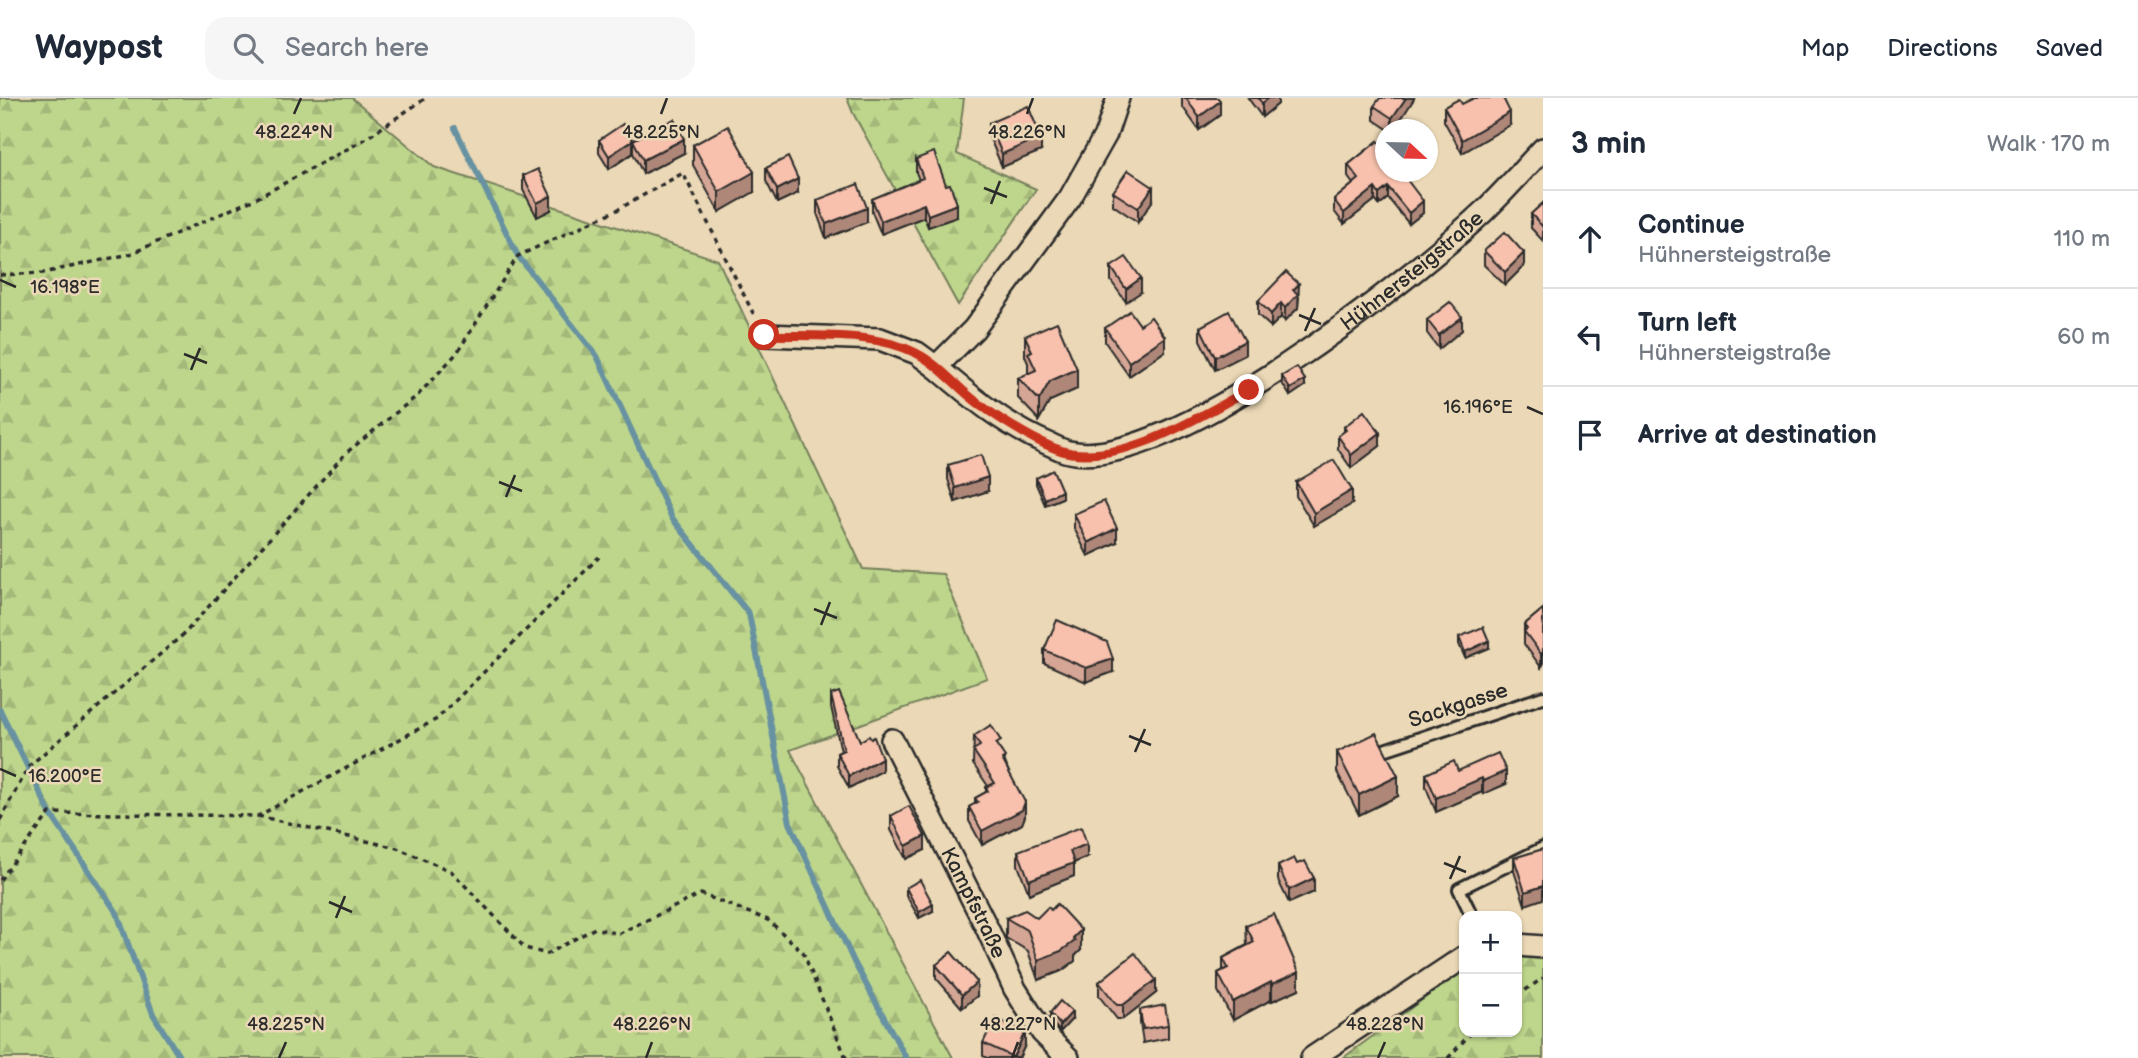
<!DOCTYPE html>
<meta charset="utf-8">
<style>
body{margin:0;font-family:"Balsamiq Sans",sans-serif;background:#f6f6f7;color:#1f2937}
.controls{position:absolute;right:21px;bottom:21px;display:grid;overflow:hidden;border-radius:14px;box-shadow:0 2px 5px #0004}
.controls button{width:63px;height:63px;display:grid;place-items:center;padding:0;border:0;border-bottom:2px solid #e0e1e3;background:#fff;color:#1f2937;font:35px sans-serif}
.compass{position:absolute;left:1375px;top:21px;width:63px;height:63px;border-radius:50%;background:#fff;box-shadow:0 2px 5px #0004;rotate:112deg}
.stop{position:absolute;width:21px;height:21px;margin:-16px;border:5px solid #c8321e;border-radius:50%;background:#fff}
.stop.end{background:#c8321e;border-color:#fff;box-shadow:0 2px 7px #0008}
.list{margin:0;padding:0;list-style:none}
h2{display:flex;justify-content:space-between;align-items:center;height:91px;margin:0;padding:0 28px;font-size:30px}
h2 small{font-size:23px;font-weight:400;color:#747a83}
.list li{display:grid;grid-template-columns:46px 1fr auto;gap:21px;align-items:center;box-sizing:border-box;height:98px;padding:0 28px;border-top:2px solid #e0e1e3}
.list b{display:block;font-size:26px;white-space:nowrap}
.list p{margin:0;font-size:23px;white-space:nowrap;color:#747a83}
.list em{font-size:23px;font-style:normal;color:#747a83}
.icon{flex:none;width:38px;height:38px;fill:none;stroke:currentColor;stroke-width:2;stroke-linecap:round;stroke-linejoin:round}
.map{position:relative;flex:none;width:1543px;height:960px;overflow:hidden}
header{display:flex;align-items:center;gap:42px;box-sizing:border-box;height:98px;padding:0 35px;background:#fff;border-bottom:2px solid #e0e1e3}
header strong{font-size:33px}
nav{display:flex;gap:38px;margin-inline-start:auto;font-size:24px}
.search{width:490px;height:63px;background:#f6f6f7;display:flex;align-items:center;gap:18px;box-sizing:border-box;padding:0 24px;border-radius:21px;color:#747a83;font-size:26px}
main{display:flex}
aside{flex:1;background:#fff}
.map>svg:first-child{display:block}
.forest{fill:url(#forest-firs);stroke:#74805c;stroke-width:2}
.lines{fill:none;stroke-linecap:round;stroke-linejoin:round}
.stream{stroke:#6792a1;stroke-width:6}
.service-casing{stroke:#2b2b2b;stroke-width:16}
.minor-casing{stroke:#2b2b2b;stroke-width:26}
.path{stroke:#2b2b2b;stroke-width:3.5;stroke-dasharray:5 5;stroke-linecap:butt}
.service{stroke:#ebd8b6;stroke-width:10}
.minor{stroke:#ebd8b6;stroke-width:21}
.wall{fill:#d5a695;stroke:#2b2b2b;stroke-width:2}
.shaded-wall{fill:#ae8779;stroke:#2b2b2b;stroke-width:2}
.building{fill:#f8c1ad;stroke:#2b2b2b;stroke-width:2}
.route{stroke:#c8321e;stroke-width:9}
.ticks{fill:none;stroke:#2b2b2b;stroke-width:2.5}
.labels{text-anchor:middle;stroke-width:5;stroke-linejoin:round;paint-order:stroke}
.street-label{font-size:21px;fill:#2b2b2b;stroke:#ebd8b6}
.ticks-label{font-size:18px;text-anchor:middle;fill:#2b2b2b;stroke:#ebd8b6;stroke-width:5;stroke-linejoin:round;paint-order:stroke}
</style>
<header>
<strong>Waypost</strong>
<div class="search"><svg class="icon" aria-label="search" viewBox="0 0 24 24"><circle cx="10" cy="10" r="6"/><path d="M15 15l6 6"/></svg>Search here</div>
<nav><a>Map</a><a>Directions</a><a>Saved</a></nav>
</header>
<main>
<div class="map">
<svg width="1543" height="960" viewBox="0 0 1543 960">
<defs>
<pattern id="forest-firs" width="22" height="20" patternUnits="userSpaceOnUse" patternTransform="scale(1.75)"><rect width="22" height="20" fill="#bed68c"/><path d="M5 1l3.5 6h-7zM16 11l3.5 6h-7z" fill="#a3b879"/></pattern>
</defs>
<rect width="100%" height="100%" fill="#ebd8b6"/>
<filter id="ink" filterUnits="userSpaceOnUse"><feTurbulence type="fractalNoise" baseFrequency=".0143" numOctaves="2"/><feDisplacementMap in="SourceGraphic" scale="14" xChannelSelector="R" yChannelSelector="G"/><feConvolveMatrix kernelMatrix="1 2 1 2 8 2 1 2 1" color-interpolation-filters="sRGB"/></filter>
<g filter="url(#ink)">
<g class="forest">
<polygon points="0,0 352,0 434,69 718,162 863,471 943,476 987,580 790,652 953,960 0,960"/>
<polygon points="847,0 964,0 957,56 1036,91 958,207 853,15"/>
<polygon points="1517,856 1543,858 1543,960 1343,960 1464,871 1464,934 1517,934"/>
</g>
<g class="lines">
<g class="stream">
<polyline points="455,30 518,158 597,258 672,420 749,516 790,725 854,864 906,960"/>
<polyline points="0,612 50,715 117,815 153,916 180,960"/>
</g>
<defs>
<g id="service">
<polyline points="1384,652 1543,599"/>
<polyline points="1472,818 1459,791 1543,750"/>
</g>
<g id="minor">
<path id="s1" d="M 1118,0 L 1106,36 L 1070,100 L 974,231 L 936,269 C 971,299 1006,328 1049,346 C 1056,349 1063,353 1069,354 C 1167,376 1413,180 1484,113 C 1505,93 1523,72 1543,51"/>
<polyline points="764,237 880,241 917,255 936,269"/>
<path id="s2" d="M 892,642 L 987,830 L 1015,891 L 1042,934 L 1068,960"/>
<polyline points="1517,847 1543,849"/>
<polyline points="1312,960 1464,859"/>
</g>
</defs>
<use href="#service" class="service-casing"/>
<use href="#minor" class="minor-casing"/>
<g class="path">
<polyline points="0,177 43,175 130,156 257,100 362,43 426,0"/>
<polyline points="258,718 397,750 451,773 525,850 547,856 595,830 618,836 701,796 768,822 803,854 846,960"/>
<polyline points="0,722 29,668 185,535 346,355 418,297 457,255 518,158 617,112 683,75 755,219"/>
<polyline points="0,782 50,715 258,718 437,621 599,459"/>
<polyline points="1517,898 1543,880"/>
<polyline points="1448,960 1472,934"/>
</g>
<use href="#service" class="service"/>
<use href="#minor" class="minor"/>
</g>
<g class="wall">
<polygon points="1182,0 1218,0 1220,17 1199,32 1182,8"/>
<polygon points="1248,0 1278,0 1278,6 1262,19"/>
<polygon points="1414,0 1394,32 1389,32 1374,22 1374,8"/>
<polygon points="1462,6 1510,27 1462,55 1444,23 1444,9"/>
<polygon points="989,25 1041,53 1002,69 989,38"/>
<polygon points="599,42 633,42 684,55 643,76 633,55 609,71 599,55"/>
<polygon points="1378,43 1423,115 1409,126 1388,100 1379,107 1375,102 1344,126 1334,113 1334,102 1353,86 1348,79 1348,67"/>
<polygon points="693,47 754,94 719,114 693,67"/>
<polygon points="916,61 957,119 928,129 924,119 881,136 872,114 872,101 919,82 916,74"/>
<polygon points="766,70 798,95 777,105 766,83"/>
<polygon points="523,78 551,112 537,119 523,92"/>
<polygon points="1113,94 1153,102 1138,124 1113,107"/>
<polygon points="817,102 867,124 826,140 817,115"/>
<polygon points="1543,105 1543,143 1531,130 1531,116"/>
<polygon points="1484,153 1524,168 1505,187 1484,167"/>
<polygon points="1111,169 1141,194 1126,204 1111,183"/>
<polygon points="1299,199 1298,210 1285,223 1281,219 1271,229 1258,217 1258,203"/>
<polygon points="1427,222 1462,232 1439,251 1427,235"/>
<polygon points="1140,227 1165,253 1129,278 1105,244 1105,230"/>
<polygon points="1200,229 1245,257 1215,272 1200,242"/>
<polygon points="1025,238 1077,291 1050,303 1039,322 1018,300 1018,280 1028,276 1028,265 1025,258"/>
<polygon points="1282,278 1305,288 1290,298 1282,285"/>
<polygon points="1344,329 1380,348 1351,370 1338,351 1338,338 1344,334"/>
<polygon points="948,367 988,393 955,404 948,381"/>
<polygon points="1036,380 1062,400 1045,407 1036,386"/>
<polygon points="1296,384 1352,406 1314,428 1296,398"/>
<polygon points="1074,416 1117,444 1088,458 1074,430"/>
<polygon points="1543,511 1541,569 1524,546 1524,527"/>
<polygon points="1459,539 1489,550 1465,560 1459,546"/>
<polygon points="1044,552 1113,574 1086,584 1044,565"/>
<polygon points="831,597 860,643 882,673 849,690 837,668 837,655 841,653 831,609"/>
<polygon points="974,638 1001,653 1025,718 1022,726 982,747 969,723 969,709 975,706 975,700 986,694 986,689 988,688 973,666"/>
<polygon points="1337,654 1398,698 1359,717 1337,674"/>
<polygon points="1458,673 1506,686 1483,696 1482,694 1436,714 1426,689 1426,676"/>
<polygon points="891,718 925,752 906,761 891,732"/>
<polygon points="1543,751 1525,807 1514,773 1514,760"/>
<polygon points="1018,753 1087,759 1074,765 1074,778 1029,796 1018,767"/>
<polygon points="1297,766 1314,794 1289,805 1278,782 1278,768"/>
<polygon points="906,790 933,813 919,820 906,797"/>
<polygon points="1006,820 1081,852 1075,858 1075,863 1061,873 1038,882 1028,853 1006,840"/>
<polygon points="1246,828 1299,891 1272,903 1271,902 1233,922 1218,893 1218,875 1223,872 1223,860 1247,847"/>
<polygon points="936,867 977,898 962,910 936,880"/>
<polygon points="1099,884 1156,895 1123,921 1117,921 1099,898"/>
<polygon points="1140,912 1168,927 1168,940 1143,945 1140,925"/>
<polygon points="1050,915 1072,921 1060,934 1050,922"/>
<polygon points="983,945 1025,947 1019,960 987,960 983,958"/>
</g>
<g class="shaded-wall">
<polygon points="1269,0 1278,0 1278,6 1262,19 1262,5"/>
<polygon points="1406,0 1414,0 1414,1 1394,32 1392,32 1392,20"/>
<polygon points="1220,3 1220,17 1199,32 1199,19"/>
<polygon points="1510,14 1510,27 1462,55 1462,42"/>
<polygon points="1041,39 1041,53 1002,69 1002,56"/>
<polygon points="684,41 684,55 643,76 643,62"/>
<polygon points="633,42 633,55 609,71 609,58"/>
<polygon points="754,74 754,94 719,114 719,94"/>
<polygon points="798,81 798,95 777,105 777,92"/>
<polygon points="1153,89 1153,102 1138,124 1138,110"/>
<polygon points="1388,89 1388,100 1379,107 1379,96"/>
<polygon points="1375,90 1375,102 1344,126 1344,115"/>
<polygon points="551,98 551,112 537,119 537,105"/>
<polygon points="1423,103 1423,115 1409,126 1409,115"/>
<polygon points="924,106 924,119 881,136 881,123"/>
<polygon points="957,106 957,119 928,129 928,117"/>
<polygon points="867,110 867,124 826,140 826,126"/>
<polygon points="1524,155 1524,168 1505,187 1505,174"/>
<polygon points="1141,180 1141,194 1126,204 1126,191"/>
<polygon points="1299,186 1298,210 1285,223 1285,210 1293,192"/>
<polygon points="1281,205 1281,219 1271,229 1271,216"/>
<polygon points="1462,219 1462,232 1439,251 1439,237"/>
<polygon points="1165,239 1165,253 1129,278 1129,264"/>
<polygon points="1245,243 1245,257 1215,272 1215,259"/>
<polygon points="1077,271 1077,291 1050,303 1039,322 1039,302 1050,283"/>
<polygon points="1305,282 1305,288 1290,298 1290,291"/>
<polygon points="1380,335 1380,348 1351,370 1351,357"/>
<polygon points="988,379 988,393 955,404 955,390"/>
<polygon points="1352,392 1352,406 1314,428 1314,415"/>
<polygon points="1062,393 1062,400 1045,407 1045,401"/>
<polygon points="1117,430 1117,444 1088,458 1088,445"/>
<polygon points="1489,543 1489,550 1465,560 1465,554"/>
<polygon points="1543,554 1543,567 1541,569 1541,556"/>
<polygon points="1113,561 1113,574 1086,584 1086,570"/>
<polygon points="882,660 882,673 849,690 849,678"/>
<polygon points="1506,673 1506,686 1483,696 1483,683"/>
<polygon points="1398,678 1398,698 1359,717 1359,697"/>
<polygon points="1482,680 1482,694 1436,714 1436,700"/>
<polygon points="1025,704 1025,718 1022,726 982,747 982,733"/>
<polygon points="925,738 925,752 906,761 906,748"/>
<polygon points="1087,746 1087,759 1070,766 1070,753"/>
<polygon points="1074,765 1074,778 1029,796 1029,782"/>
<polygon points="1314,780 1314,794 1289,805 1289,792"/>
<polygon points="1543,788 1543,801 1525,807 1525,794"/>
<polygon points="933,806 933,813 919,820 919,814"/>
<polygon points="1081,832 1081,852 1075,858 1075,863 1061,873 1038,882 1038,862 1073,840"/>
<polygon points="1299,874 1299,891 1272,903 1272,886"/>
<polygon points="1156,882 1156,895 1123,921 1123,907"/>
<polygon points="977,884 977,898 962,910 962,897"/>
<polygon points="1271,884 1271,902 1233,922 1233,904"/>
<polygon points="1072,914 1072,921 1060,934 1060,927"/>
<polygon points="1025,934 1025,947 1019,960 1013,960"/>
</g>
<g class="building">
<polygon points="1186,0 1218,0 1220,3 1199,19"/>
<polygon points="1258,0 1269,0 1262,5"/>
<polygon points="1380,0 1406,0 1392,20 1374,8"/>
<polygon points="1474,0 1503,0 1510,14 1462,42 1444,9 1459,1 1462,6"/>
<polygon points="1028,8 1041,39 1002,56 989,25"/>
<polygon points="674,21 684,41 643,62 633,42"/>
<polygon points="623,26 633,42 609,58 599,42"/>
<polygon points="728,28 754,74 719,94 693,47"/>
<polygon points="1378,43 1385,53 1385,74 1401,74 1423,103 1409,115 1388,89 1379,96 1375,90 1344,115 1334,102 1359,81 1348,67"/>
<polygon points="934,54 946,87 950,86 957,106 928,117 924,106 881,123 872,101 923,80 916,61"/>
<polygon points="788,59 798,81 777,92 766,70"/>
<polygon points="538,71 551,98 537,105 523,78"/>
<polygon points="1128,72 1153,89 1138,110 1113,94"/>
<polygon points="858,86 867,110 826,126 817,102"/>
<polygon points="1543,105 1543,129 1531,116"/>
<polygon points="1505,134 1524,155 1505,174 1484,153"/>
<polygon points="1126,159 1141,180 1126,191 1111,169"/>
<polygon points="1286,174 1299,186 1293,192 1298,196 1285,210 1281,205 1271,216 1258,203"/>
<polygon points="1450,204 1462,219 1439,237 1427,222"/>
<polygon points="1130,213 1140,227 1151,219 1165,239 1129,264 1105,230"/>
<polygon points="1229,213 1245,243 1215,259 1200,229"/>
<polygon points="1057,224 1077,271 1050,283 1039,302 1018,280 1036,272 1028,255 1032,253 1025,238"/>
<polygon points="1297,269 1305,282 1290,291 1282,278"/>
<polygon points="1364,313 1380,335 1351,357 1338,338 1346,332 1344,329"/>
<polygon points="981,357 988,379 955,390 948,367"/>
<polygon points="1334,362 1352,392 1314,415 1296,384"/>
<polygon points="1053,372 1062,393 1045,401 1036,380"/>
<polygon points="1104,403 1117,430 1088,445 1074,416"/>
<polygon points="1543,511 1543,554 1541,556 1524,533 1527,531 1524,527"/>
<polygon points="1057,522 1107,544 1113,561 1086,570 1044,552"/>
<polygon points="1483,529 1489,543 1465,554 1459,539"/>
<polygon points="839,594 860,643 869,638 871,641 874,639 882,660 849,678 837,655 844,652 831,597"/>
<polygon points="991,627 1001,643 996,646 1005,659 1002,661 1025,704 1022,712 982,733 969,709 978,704 975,700 988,693 986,689 995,685 973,652 980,648 974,638"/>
<polygon points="1376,635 1398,678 1359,697 1337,654"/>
<polygon points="1498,655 1506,673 1483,683 1482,680 1436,700 1426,676 1454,663 1458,673"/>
<polygon points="909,708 925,738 906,748 891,718"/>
<polygon points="1081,729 1087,746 1070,753 1074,765 1029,782 1018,753"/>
<polygon points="1543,751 1543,788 1525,794 1514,760"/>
<polygon points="1294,760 1297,766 1305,763 1314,780 1289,792 1278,768"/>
<polygon points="920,782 933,806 919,814 906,790"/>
<polygon points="1057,806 1081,832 1073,840 1075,843 1061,853 1038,862 1028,833 1006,820 1025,812 1037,820 1048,809 1051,812"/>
<polygon points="1274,816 1299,874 1272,886 1271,884 1233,904 1218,875 1228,870 1223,860 1254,844 1246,828"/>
<polygon points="951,854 977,884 962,897 936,867"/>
<polygon points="1135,855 1156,882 1123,907 1117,907 1099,884"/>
<polygon points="1060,903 1072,914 1060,927 1050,915"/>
<polygon points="1165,907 1168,927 1143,931 1140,912"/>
<polygon points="995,920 1025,934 1013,959 983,945"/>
</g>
</g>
<g class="lines" filter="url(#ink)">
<path class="route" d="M 764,237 C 812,239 873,233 916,255 C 940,267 957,290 978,305 C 999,321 1046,351 1071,355 C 1132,363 1197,319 1249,292"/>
</g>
<path class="ticks" d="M 294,16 L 301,0M 661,16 L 667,0M 1027,16 L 1033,0M 984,90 L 1007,99M 991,106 L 1000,83M 0,182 L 16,189M 1299,217 L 1321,226M 1305,233 L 1315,210M 184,256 L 207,265M 191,272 L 200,250M 1527,309 L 1543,316M 499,384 L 522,393M 506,399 L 515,377M 814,511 L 837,520M 821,527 L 830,504M 1129,638 L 1151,647M 1135,654 L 1145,631M 0,671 L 16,678M 1444,765 L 1466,774M 1450,781 L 1460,758M 329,804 L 352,814M 336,820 L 345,798M 279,960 L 286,944M 646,960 L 652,944M 1012,960 L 1018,944M 1378,960 L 1385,944"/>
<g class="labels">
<g class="street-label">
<text dy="7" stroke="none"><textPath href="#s1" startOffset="882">Hühnersteigstraße</textPath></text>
<text transform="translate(1458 607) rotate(-18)" y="7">Sackgasse</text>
<text dy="7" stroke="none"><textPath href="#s2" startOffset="182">Kampfstraße</textPath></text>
</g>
</g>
<g class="ticks-label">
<text x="294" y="40">48.224°N</text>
<text x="661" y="40">48.225°N</text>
<text x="1027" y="40">48.226°N</text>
<text x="65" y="195">16.198°E</text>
<text x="1478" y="315">16.196°E</text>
<text x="65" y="684">16.200°E</text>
<text x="286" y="932">48.225°N</text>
<text x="652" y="932">48.226°N</text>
<text x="1018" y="932">48.227°N</text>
<text x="1385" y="932">48.228°N</text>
</g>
</svg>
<div class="controls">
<button>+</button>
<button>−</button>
</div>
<svg class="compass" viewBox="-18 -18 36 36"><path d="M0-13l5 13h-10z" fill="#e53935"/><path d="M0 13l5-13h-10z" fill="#747a83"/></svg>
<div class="stop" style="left:764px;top:237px"></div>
<div class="stop end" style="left:1249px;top:292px"></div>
</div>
<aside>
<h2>3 min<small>Walk · 170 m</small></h2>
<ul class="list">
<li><svg class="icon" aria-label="ahead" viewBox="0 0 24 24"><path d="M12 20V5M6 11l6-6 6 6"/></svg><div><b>Continue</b><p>Hühnersteigstraße</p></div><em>110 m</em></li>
<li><svg class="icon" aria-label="left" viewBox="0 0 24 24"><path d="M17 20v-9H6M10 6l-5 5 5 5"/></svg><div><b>Turn left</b><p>Hühnersteigstraße</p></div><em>60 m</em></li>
<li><svg class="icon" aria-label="arrive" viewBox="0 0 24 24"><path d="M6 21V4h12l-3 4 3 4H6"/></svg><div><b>Arrive at destination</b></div></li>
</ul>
</aside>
</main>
